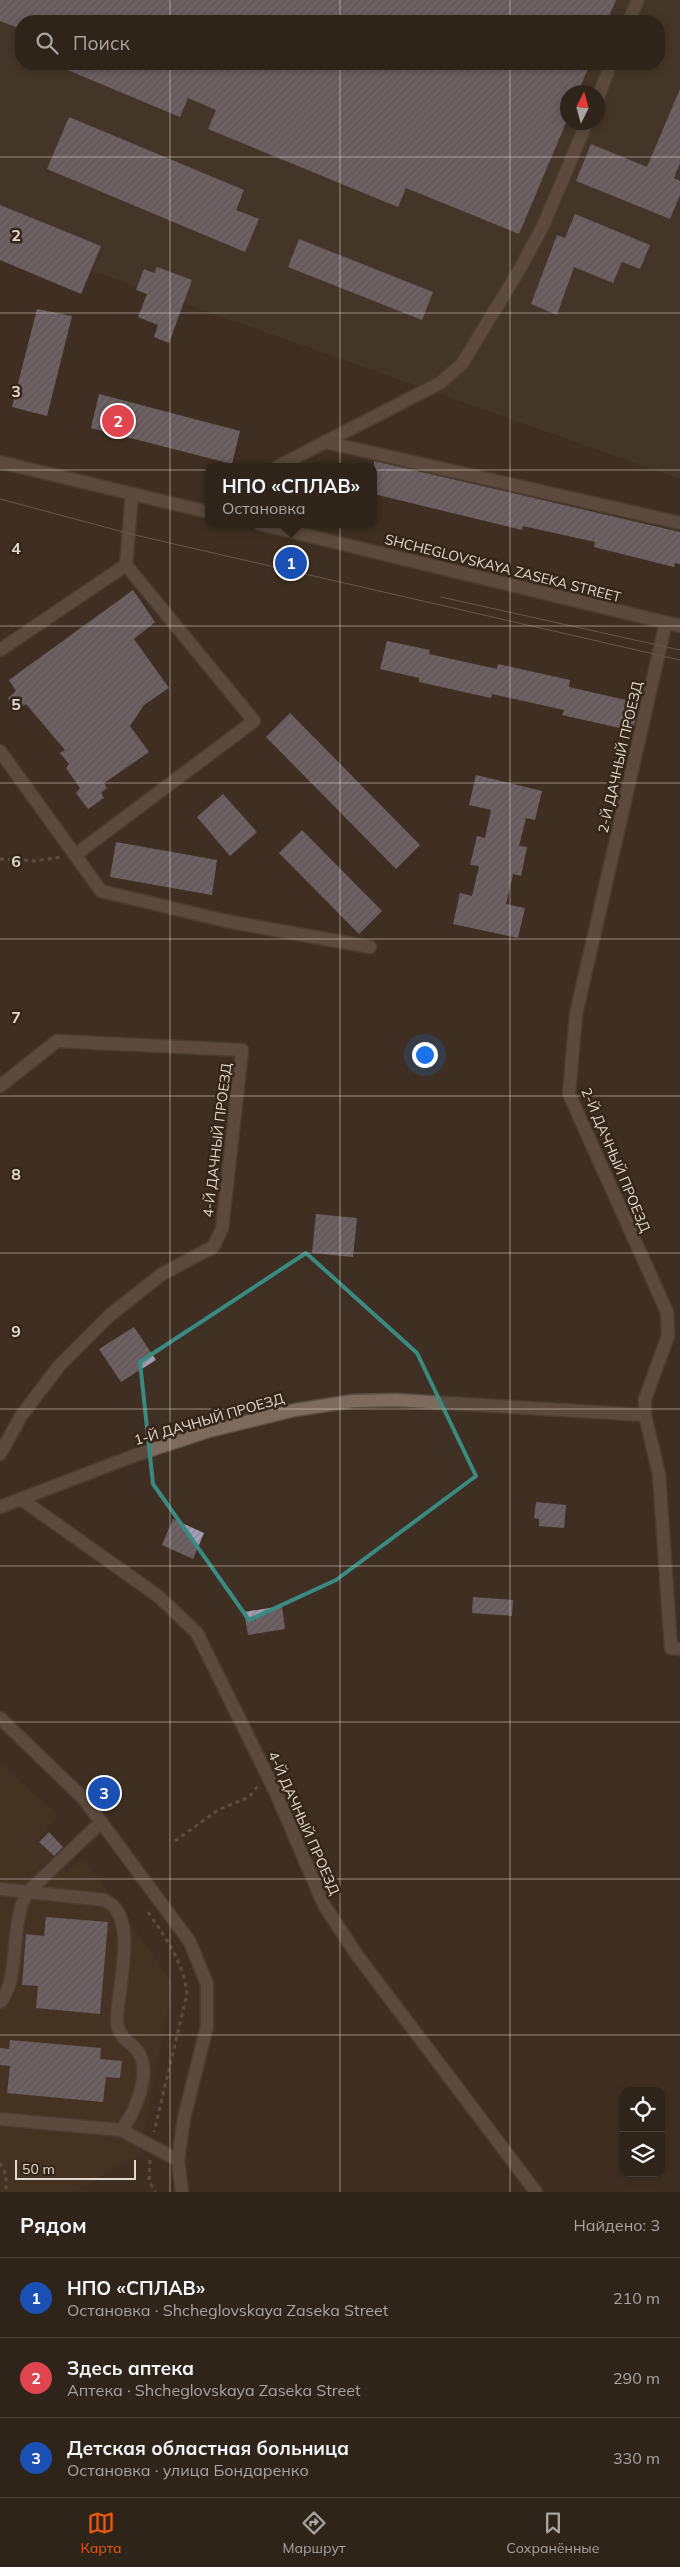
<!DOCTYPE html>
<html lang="ru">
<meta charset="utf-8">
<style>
body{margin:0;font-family:Mulish,sans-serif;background:#3b3027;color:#f1f3f6}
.controls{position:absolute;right:15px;bottom:15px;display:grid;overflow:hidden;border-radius:10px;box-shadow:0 2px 8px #0003}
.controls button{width:45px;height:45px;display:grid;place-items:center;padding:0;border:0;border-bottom:1px solid #4a4139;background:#2f241a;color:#f1f3f6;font:25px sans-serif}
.compass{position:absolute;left:560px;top:85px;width:45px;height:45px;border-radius:50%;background:#2f241a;box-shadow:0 2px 8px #0003;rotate:6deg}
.scale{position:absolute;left:15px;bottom:12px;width:121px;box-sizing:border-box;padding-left:5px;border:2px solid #e1d8cf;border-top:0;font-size:14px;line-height:18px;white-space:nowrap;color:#e1d8cf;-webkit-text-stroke:4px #352619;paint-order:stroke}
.you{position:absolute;left:424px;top:1054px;width:18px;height:18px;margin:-12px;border:4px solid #fff;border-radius:50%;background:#1a73e8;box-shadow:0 0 0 8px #1a73e833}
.badge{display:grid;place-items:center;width:32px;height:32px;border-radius:50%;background:#ea580c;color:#fff;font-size:16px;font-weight:700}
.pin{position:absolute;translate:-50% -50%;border:2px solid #fff;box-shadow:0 1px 5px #0006}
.popup{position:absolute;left:205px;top:463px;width:172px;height:65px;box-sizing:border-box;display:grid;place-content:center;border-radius:10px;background:#2f241a;filter:drop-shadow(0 1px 4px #0005);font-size:16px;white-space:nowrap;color:#a7a4a2}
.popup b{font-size:19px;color:#f1f3f6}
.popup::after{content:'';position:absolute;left:50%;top:100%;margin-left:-10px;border:10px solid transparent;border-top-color:#2f241a}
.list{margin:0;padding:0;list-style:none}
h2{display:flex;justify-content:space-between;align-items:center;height:65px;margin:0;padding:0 20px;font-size:21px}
h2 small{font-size:16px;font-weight:400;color:#a7a4a2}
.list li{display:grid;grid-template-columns:32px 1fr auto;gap:15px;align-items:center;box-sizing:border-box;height:80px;padding:0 20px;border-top:1px solid #4a4139}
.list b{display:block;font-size:19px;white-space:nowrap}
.list p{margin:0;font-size:16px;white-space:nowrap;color:#a7a4a2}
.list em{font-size:16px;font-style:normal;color:#a7a4a2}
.icon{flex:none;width:28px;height:28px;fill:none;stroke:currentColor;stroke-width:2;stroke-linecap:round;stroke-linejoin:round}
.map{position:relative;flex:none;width:680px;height:2192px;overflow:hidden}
.search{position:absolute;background:#2f241a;box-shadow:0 2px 8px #0003;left:15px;right:15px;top:15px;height:55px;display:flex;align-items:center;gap:12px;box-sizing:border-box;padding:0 18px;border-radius:20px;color:#a7a4a2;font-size:19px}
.sheet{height:305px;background:#2f241a}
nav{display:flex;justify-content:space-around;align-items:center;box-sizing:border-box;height:70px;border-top:1px solid #4a4139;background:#2f241a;font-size:14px;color:#a7a4a2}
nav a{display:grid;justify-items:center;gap:2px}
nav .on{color:#ea580c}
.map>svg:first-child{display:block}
.industrial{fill:#483c2d;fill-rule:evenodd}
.built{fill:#4b3724}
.building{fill:url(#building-hatch)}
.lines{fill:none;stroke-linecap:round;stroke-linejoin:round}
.minor-casing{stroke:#5a4e42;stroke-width:15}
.path{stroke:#7d7065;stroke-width:3;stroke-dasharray:4 4;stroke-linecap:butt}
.minor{stroke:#7d6c5d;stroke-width:12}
.tram{stroke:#94887d;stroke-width:1}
.marked{fill:none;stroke:#398a81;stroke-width:4;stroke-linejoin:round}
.grid{fill:none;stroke:#e1d8cf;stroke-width:1;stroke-opacity:0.55}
.labels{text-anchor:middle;stroke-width:5;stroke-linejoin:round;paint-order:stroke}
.street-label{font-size:14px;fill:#e1d8cf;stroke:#352619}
.grid-label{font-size:16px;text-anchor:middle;font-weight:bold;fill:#e1d8cf;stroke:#352619;stroke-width:5;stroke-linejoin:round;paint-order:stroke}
</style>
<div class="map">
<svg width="680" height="2192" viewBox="0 0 680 2192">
<defs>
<pattern id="building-hatch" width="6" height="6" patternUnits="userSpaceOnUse" patternTransform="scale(1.25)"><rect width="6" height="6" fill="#a69eb3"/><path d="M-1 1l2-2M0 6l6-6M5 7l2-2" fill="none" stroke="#898290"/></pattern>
</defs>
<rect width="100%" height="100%" fill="#3f3023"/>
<path class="industrial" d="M 0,0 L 680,0 L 680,479 L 0,238 ZM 21,21 L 659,21 L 659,64 L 21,64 ZM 568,92 L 598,92 L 598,122 L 568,122 Z"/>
<polygon class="built" points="0,1763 57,1815 37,1841 66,1871 84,1859 173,1984 139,2154 73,2192 0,2192"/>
<g class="building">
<polygon points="0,0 616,0 607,21 21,21 21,29 0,21"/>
<polygon points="53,64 590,64 578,92 568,92 568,118 519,234 406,188 398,207 208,129 216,110 188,98 180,117"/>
<polygon points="680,89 680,163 674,178 680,181 680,195 670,219 576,181 591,144 647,167"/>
<polygon points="69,117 244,190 236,210 259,219 245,252 47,169"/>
<polygon points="0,205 101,246 81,294 0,260"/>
<polygon points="575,214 650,245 640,269 622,262 613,283 574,267 557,315 531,304 557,235 565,238"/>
<polygon points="299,239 433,292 422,320 288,267"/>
<polygon points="157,267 192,280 169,343 154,337 158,325 138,317 147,294 136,290 144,269 154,273"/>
<polygon points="37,309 72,316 47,416 12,407"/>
<polygon points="99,394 240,431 232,464 91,428"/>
<polygon points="374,461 680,532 680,564 675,563 674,567 594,547 595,542 523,526 522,530 374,494"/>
<polygon points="133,590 155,622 134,639 169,688 144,705 130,726 149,752 104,783 107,788 101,793 104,798 88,809 76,793 80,788 66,768 69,764 60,753 65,750 26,704 17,710 8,698 16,691 9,680"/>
<polygon points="387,641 430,650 429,654 497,669 498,664 570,680 569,687 639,703 633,731 562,715 564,710 492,694 491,698 419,682 419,678 380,669"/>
<polygon points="290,713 420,845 396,869 266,737"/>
<polygon points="476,775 542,791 535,820 526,818 519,846 527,847 521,876 513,874 506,904 525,908 518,938 453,924 460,893 472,896 479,866 470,865 477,836 485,838 491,810 469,805"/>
<polygon points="223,794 257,832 230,856 197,817"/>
<polygon points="302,830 382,911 359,934 279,853"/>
<polygon points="116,842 217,860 212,895 110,877"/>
<polygon points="316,1214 357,1218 353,1257 312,1253"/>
<polygon points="134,1327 156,1360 121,1382 99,1349"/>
<polygon points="536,1502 566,1505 564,1528 539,1526 539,1519 534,1518"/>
<polygon points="173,1519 204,1533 193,1559 162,1545"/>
<polygon points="473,1597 513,1600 512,1616 472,1613"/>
<polygon points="282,1606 285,1629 248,1635 244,1612"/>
<polygon points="49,1832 63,1847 54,1856 39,1842"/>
<polygon points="46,1917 108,1922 100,2014 36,2008 38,1986 22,1985 26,1934 44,1936"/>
<polygon points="10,2040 101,2048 100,2059 122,2061 120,2078 106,2077 103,2102 7,2093 10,2066 0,2065 0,2048 9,2049"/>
</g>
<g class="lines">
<defs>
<g id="minor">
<polyline points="629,21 638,0"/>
<polyline points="598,97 611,64"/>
<polyline points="325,442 440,383 462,364 521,267 543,226 587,122"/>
<polyline points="0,462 208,512"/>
<polyline points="277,467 325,442 680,523"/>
<polyline points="260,524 680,626"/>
<polyline points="666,622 576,1014 569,1094 667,1312 668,1336 645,1399 645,1415 659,1474 671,1648 680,1649"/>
<polyline points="0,650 126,565"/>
<polyline points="0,751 75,855 254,721 126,565 132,494"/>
<polyline points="75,855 101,891 226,921 370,947"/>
<polyline points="0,1086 57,1041 242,1050 222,1229 213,1247 162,1274 110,1315 59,1366 21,1416 0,1454"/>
<polyline points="21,1499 158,1596 197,1633 276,1793 324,1905 357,1955 536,2192"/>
<polyline points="0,1507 133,1456 209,1431 295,1410 353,1401 396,1400 645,1415"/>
<polyline points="0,1718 84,1799 190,1942 207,1984 207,2026 184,2118 178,2160 182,2192"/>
<path d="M 0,1889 L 104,1900 C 141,1915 116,1990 117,2022 C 118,2036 127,2040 136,2049 C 154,2069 135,2113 121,2130 L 0,2119"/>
<path d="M 0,2002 C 21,1981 9,1920 28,1892 L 101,1822"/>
<polyline points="121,2130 178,2160"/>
</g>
</defs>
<use href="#minor" class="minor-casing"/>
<g class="path">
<polyline points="0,859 35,861 61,857"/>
<polyline points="175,1841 218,1810 249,1797 258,1786"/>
<path d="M 148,1912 C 167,1940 183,1961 187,1994 L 154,2132"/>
<polyline points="150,2160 149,2180 155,2192"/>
<polyline points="0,2163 6,2175 6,2192"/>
</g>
<use href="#minor" class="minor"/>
<g class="tram">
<polyline points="0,499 135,535 680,660"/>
<polyline points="441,597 680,650"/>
</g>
</g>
<path d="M0 0H680V2192H0ZM 306,1253 L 417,1353 L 476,1476 L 336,1580 L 249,1620 L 153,1484 L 140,1362 Z" fill="#3f3023" fill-opacity=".55" fill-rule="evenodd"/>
<path class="marked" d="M 306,1253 L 417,1353 L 476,1476 L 336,1580 L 249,1620 L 153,1484 L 140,1362 Z"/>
<path class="grid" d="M 170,0 L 170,21M 340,0 L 340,21M 510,0 L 510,21M 170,64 L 170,2192M 340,64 L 340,2192M 510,64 L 510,2192M 0,157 L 680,157M 0,313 L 680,313M 0,470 L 680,470M 0,626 L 680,626M 0,783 L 680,783M 0,939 L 680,939M 0,1096 L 680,1096M 0,1253 L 680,1253M 0,1409 L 680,1409M 0,1566 L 680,1566M 0,1722 L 680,1722M 0,1879 L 680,1879M 0,2035 L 680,2035"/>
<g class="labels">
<g class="street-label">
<text transform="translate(503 568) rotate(14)" y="5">SHCHEGLOVSKAYA ZASEKA STREET</text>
<text transform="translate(620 757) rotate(-77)" y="5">2-Й ДАЧНЫЙ ПРОЕЗД</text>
<text transform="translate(217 1140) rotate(-83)" y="5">4-Й ДАЧНЫЙ ПРОЕЗД</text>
<text transform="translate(616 1160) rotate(67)" y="5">2-Й ДАЧНЫЙ ПРОЕЗД</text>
<text transform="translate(209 1419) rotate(-16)" y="5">1-Й ДАЧНЫЙ ПРОЕЗД</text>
<text transform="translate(304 1823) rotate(66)" y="5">4-Й ДАЧНЫЙ ПРОЕЗД</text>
</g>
</g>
<g class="grid-label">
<text x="16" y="241">2</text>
<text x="16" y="397">3</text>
<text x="16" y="554">4</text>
<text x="16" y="710">5</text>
<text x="16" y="867">6</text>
<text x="16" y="1023">7</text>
<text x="16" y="1180">8</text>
<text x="16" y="1337">9</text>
</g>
</svg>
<div class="controls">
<button><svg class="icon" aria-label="locate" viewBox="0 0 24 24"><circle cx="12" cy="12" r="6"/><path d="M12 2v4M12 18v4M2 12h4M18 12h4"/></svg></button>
<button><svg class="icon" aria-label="layers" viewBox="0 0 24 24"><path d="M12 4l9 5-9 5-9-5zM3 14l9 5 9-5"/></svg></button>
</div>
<svg class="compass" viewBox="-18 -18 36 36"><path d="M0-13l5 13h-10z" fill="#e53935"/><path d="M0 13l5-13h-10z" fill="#a7a4a2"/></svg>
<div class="scale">50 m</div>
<div class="you"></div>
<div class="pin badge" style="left:291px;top:563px;background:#1a4fb4">1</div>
<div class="popup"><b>НПО «СПЛАВ»</b>Остановка</div>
<div class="pin badge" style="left:118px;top:421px;background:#e0444e">2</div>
<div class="pin badge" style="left:104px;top:1793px;background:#1a4fb4">3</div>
<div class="search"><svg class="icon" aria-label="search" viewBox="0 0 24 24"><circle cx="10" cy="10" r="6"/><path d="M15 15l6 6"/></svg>Поиск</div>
</div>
<section class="sheet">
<h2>Рядом<small>Найдено: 3</small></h2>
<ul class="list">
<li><span class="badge" style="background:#1a4fb4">1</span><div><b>НПО «СПЛАВ»</b><p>Остановка · Shcheglovskaya Zaseka Street</p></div><em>210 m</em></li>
<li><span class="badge" style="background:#e0444e">2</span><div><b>Здесь аптека</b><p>Аптека · Shcheglovskaya Zaseka Street</p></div><em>290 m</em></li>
<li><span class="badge" style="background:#1a4fb4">3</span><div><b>Детская областная больница</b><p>Остановка · улица Бондаренко</p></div><em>330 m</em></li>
</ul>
</section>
<nav>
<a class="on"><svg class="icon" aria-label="map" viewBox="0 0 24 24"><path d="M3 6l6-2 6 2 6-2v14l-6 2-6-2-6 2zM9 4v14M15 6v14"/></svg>Карта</a>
<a><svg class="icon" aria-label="directions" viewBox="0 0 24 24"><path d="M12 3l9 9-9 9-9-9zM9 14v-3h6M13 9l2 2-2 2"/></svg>Маршрут</a>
<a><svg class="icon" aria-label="saved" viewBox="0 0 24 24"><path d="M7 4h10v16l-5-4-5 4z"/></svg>Сохранённые</a>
</nav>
